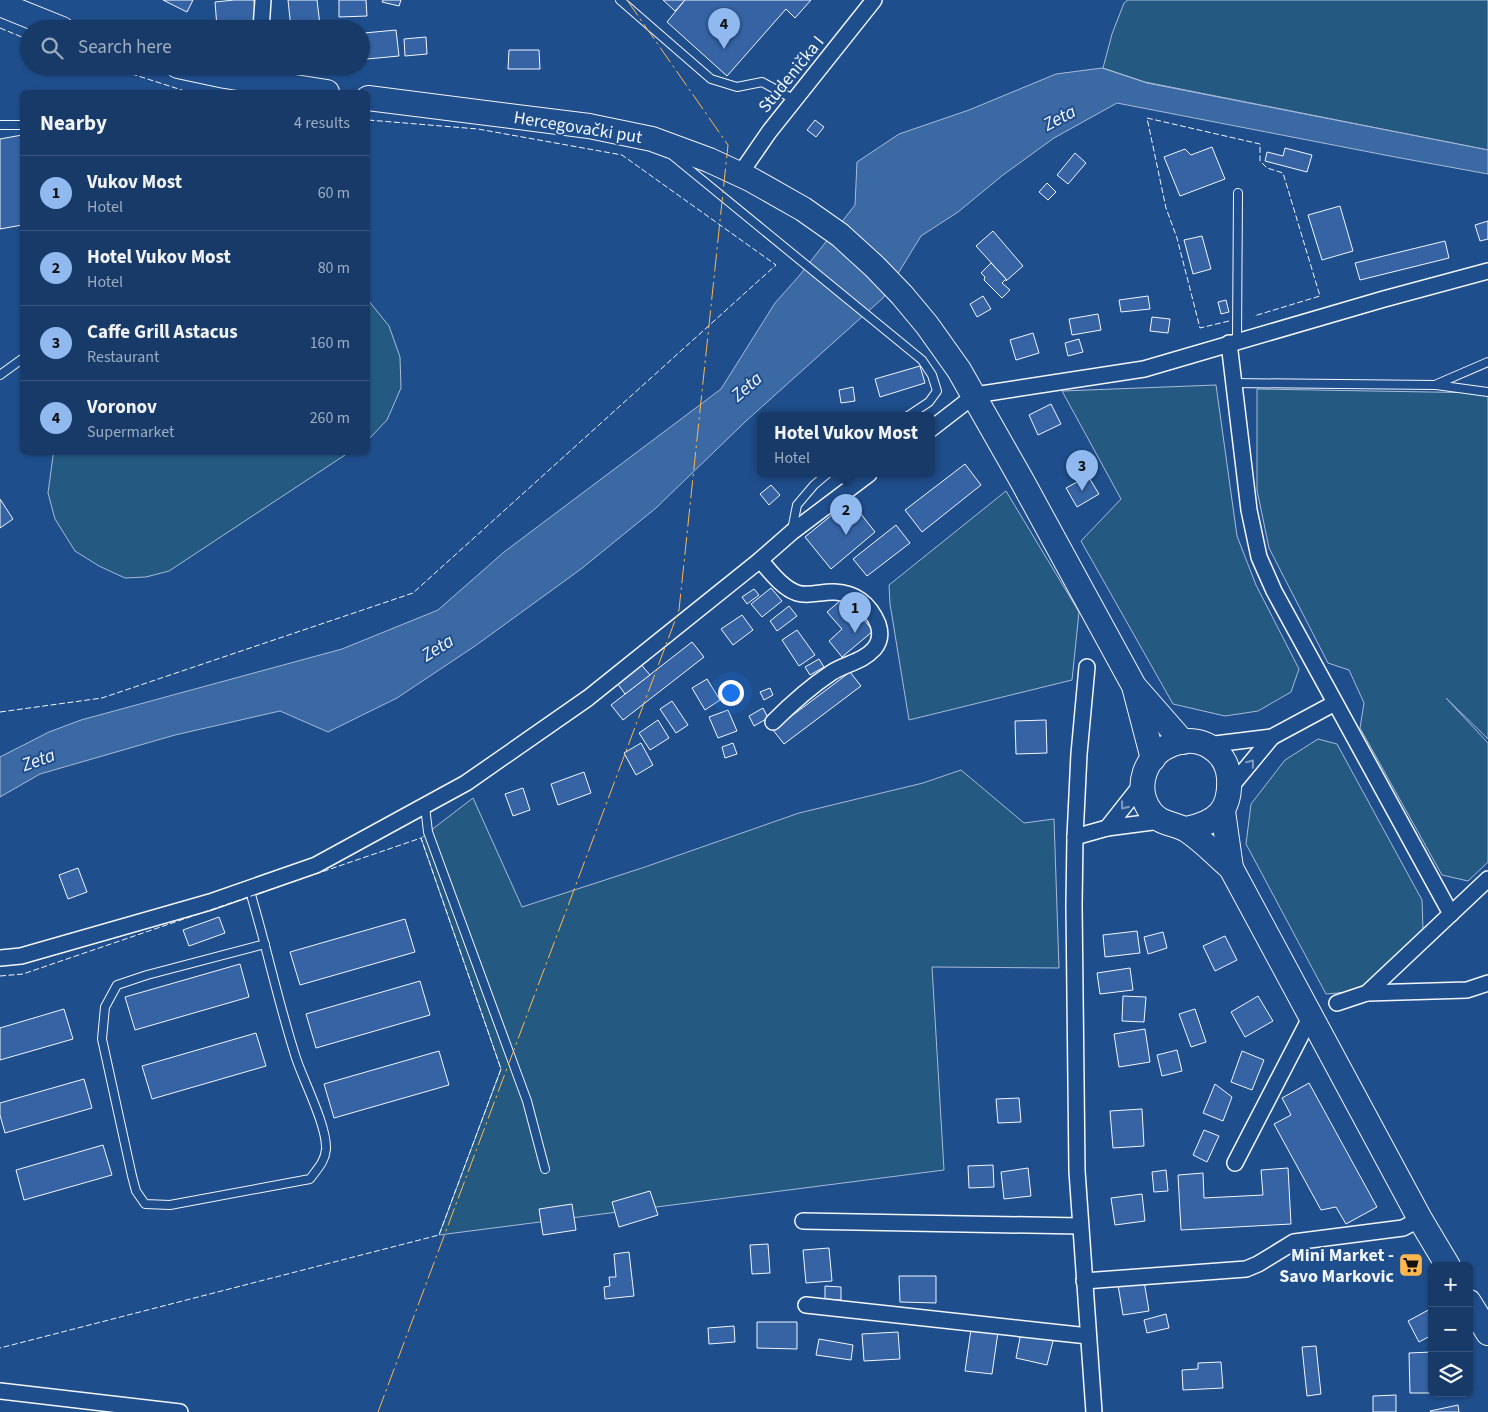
<!DOCTYPE html>
<meta charset="utf-8">
<style>
body{margin:0;font-family:"Source Sans 3",sans-serif;background:#20416f;color:#f1f3f6}
.controls{position:absolute;right:15px;bottom:15px;display:grid;overflow:hidden;border-radius:8px;box-shadow:0 1px 4px #0004}
.controls button{width:45px;height:45px;display:grid;place-items:center;padding:0;border:0;border-bottom:1px solid #36547d;background:#173a69;color:#f1f3f6;font:25px sans-serif}
.you{position:absolute;left:730px;top:692px;width:18px;height:18px;margin:-12px;border:4px solid #fff;border-radius:50%;background:#1a73e8;box-shadow:0 0 0 8px #1a73e833}
.badge{display:grid;place-items:center;width:32px;height:32px;border-radius:50%;background:#90b9f0;color:#111;font-size:16px;font-weight:700}
.pin{position:absolute;translate:-50% -41px;filter:drop-shadow(0 1px 2px #0008)}
.pin::after{content:'';position:absolute;top:26px;width:18px;height:15px;background:inherit;clip-path:polygon(0 0,100% 0,50% 100%)}
.popup{position:absolute;left:757px;top:412px;width:178px;height:65px;box-sizing:border-box;display:grid;place-content:center;border-radius:8px;background:#173a69;filter:drop-shadow(0 1px 4px #0005);font-size:16px;white-space:nowrap;color:#9eadc0}
.popup b{font-size:19px;color:#f1f3f6}
.popup::after{content:'';position:absolute;left:50%;top:100%;margin-left:-10px;border:10px solid transparent;border-top-color:#173a69}
.list{margin:0;padding:0;list-style:none}
h2{display:flex;justify-content:space-between;align-items:center;height:65px;margin:0;padding:0 20px;font-size:21px}
h2 small{font-size:16px;font-weight:400;color:#9eadc0}
.list li{display:grid;grid-template-columns:32px 1fr auto;gap:15px;align-items:center;box-sizing:border-box;height:75px;padding:0 20px;border-top:1px solid #36547d}
.list b{display:block;font-size:19px;white-space:nowrap}
.list p{margin:0;font-size:16px;white-space:nowrap;color:#9eadc0}
.list em{font-size:16px;font-style:normal;color:#9eadc0}
.icon{flex:none;width:28px;height:28px;fill:none;stroke:currentColor;stroke-width:2;stroke-linecap:round;stroke-linejoin:round}
.map{position:relative;flex:none;width:1488px;height:1412px;overflow:hidden}
.search{position:absolute;background:#173a69;box-shadow:0 1px 4px #0004;left:20px;top:20px;width:350px;height:55px;display:flex;align-items:center;gap:12px;box-sizing:border-box;padding:0 18px;border-radius:28px;color:#9eadc0;font-size:19px}
.panel{position:absolute;background:#173a69;box-shadow:0 1px 4px #0004;left:20px;top:90px;width:350px;height:365px;border-radius:8px}
.map>svg:first-child{display:block}
.green{fill:#245a82;stroke:#a8bbd7}
.water{fill:#3b69a3;stroke:#a8bbd7}
.building{fill:#3563a3;stroke:#f2f6ff}
.lines{fill:none;stroke-linecap:round;stroke-linejoin:round}
.service-casing{stroke:#f2f6ff;stroke-width:10}
.minor-casing{stroke:#f2f6ff;stroke-width:18}
.primary-casing{stroke:#f2f6ff;stroke-width:26}
.service{stroke:#1f4e8c;stroke-width:8}
.minor{stroke:#1f4e8c;stroke-width:15}
.primary{stroke:#1f4e8c;stroke-width:24}
.fence{stroke:#f2f6ff;stroke-width:1;stroke-dasharray:6 2.5;stroke-linecap:butt}
.power{stroke:#ffb74d;stroke-width:1;stroke-dasharray:18 4 2.5 4;stroke-linecap:butt}
.oneway{stroke:#7e9ac0}
.labels{text-anchor:middle;stroke-width:4;stroke-linejoin:round;paint-order:stroke}
.street-label{font-size:18px;fill:#f2f6ff;stroke:#1f4e8c}
.poi-label{font-size:18px;font-weight:bold;fill:#f2f6ff;stroke:#1f4e8c;text-anchor:end}
.water-label{font-size:19px;font-style:italic;fill:#f2f6ff;stroke:#1f4e8c}
</style>
<div class="map">
<svg width="1488" height="1412" viewBox="0 0 1488 1412">
<rect width="100%" height="100%" fill="#1f4e8c"/>
<g class="green">
<polygon points="1128,0 1488,0 1488,150 1145,82 1103,68 1112,34 1124,3"/>
<polygon points="368,300 389,326 400,357 401,388 387,420 368,440"/>
<polygon points="1216,385 1237,536 1256,585 1299,669 1291,692 1258,711 1225,716 1173,704 1081,541 1121,499 1062,391"/>
<polygon points="1257,389 1488,393 1488,739 1446,698 1488,743 1488,862 1468,881 1442,875 1360,728 1364,703 1349,670 1328,663 1269,548 1257,490"/>
<polygon points="55,452 348,452 348,453 169,571 146,577 125,578 99,566 75,551 55,519 48,493 53,456"/>
<polygon points="1006,491 1079,612 1072,680 909,720 890,604 889,585"/>
<polygon points="1318,739 1337,744 1422,900 1423,929 1361,991 1326,994 1246,844 1251,804 1285,760"/>
<polygon points="961,770 1024,823 1054,819 1059,968 932,967 944,1170 439,1235 501,1069 421,838 473,798 522,907 645,867 799,813 923,783"/>
</g>
<polygon class="water" points="1102,68 1147,83 1488,150 1488,174 1395,157 1117,103 1054,138 1003,175 958,212 921,236 883,298 746,421 656,508 581,569 475,646 397,698 328,732 280,711 175,735 40,774 0,797 0,757 49,732 81,720 342,649 438,610 504,552 721,389 775,303 799,276 855,205 857,162 899,134 969,110 1056,74"/>
<g class="building">
<polygon points="163,0 193,0 187,12"/>
<polygon points="234,0 254,0 256,24 217,27 215,2"/>
<polygon points="288,0 317,0 320,25 291,28"/>
<polygon points="339,0 366,0 367,16 339,17"/>
<polygon points="383,0 401,0 399,6 382,2"/>
<polygon points="663,0 685,0 675,11"/>
<polygon points="685,0 811,0 795,18 786,9 727,76 667,22"/>
<polygon points="396,30 399,56 367,59 364,33"/>
<polygon points="426,37 427,54 405,56 404,39"/>
<polygon points="509,50 539,50 540,69 508,69"/>
<polygon points="815,120 824,127 816,137 807,130"/>
<polygon points="22,135 22,225 0,229 0,139"/>
<polygon points="1212,147 1225,179 1180,196 1164,157 1185,149 1191,155"/>
<polygon points="1285,148 1312,155 1307,172 1265,161 1267,152 1283,156"/>
<polygon points="1075,153 1086,163 1068,184 1057,175"/>
<polygon points="1047,183 1056,192 1048,200 1039,192"/>
<polygon points="1340,206 1353,251 1322,260 1308,215"/>
<polygon points="1488,221 1488,239 1480,241 1475,225"/>
<polygon points="993,231 1023,266 1006,281 1006,279 976,246"/>
<polygon points="1202,236 1211,269 1193,274 1184,240"/>
<polygon points="1445,241 1449,258 1360,280 1355,263"/>
<polygon points="991,263 1006,279 1002,283 1010,290 1002,298 984,280 985,277 981,273"/>
<polygon points="983,296 991,309 977,317 970,304"/>
<polygon points="1148,296 1150,309 1121,312 1119,300"/>
<polygon points="1226,300 1229,312 1221,314 1218,302"/>
<polygon points="1098,314 1101,330 1072,335 1069,319"/>
<polygon points="1152,317 1170,319 1168,333 1150,331"/>
<polygon points="1033,333 1039,353 1016,360 1010,340"/>
<polygon points="1079,339 1083,352 1068,356 1065,343"/>
<polygon points="920,366 925,383 880,397 875,379"/>
<polygon points="853,387 855,401 841,403 839,390"/>
<polygon points="1051,404 1061,424 1038,435 1029,415"/>
<polygon points="965,464 981,485 922,532 905,510"/>
<polygon points="1088,476 1099,494 1077,507 1066,488"/>
<polygon points="771,485 780,495 769,505 760,494"/>
<polygon points="0,499 13,519 0,528"/>
<polygon points="850,500 875,532 831,569 805,537"/>
<polygon points="896,525 910,543 867,576 853,559"/>
<polygon points="771,588 782,601 762,617 751,604"/>
<polygon points="754,589 759,595 747,604 742,597"/>
<polygon points="841,600 856,618 861,616 873,631 842,657 829,641 842,629 827,612"/>
<polygon points="789,606 797,616 777,631 770,621"/>
<polygon points="742,615 753,630 733,645 721,629"/>
<polygon points="797,630 815,655 799,666 782,640"/>
<polygon points="692,642 704,657 623,720 611,705"/>
<polygon points="819,659 824,667 810,675 805,667"/>
<polygon points="639,662 650,675 625,694 615,680"/>
<polygon points="850,672 861,686 784,744 773,730"/>
<polygon points="707,679 720,700 705,710 692,688"/>
<polygon points="770,688 773,695 764,700 760,692"/>
<polygon points="672,701 688,725 676,733 660,709"/>
<polygon points="763,708 768,718 754,726 749,716"/>
<polygon points="728,710 737,731 718,738 709,717"/>
<polygon points="658,720 669,738 650,750 639,733"/>
<polygon points="1046,720 1047,753 1016,754 1015,721"/>
<polygon points="641,743 653,765 636,775 624,753"/>
<polygon points="733,743 737,754 725,758 722,747"/>
<polygon points="584,772 591,793 558,805 551,784"/>
<polygon points="523,788 530,810 513,816 505,794"/>
<polygon points="78,868 87,892 68,899 59,875"/>
<polygon points="219,917 225,933 189,946 183,930"/>
<polygon points="405,919 415,952 300,985 290,952"/>
<polygon points="1137,931 1140,953 1105,957 1103,935"/>
<polygon points="1163,932 1167,948 1148,954 1144,937"/>
<polygon points="1225,936 1237,960 1215,971 1203,946"/>
<polygon points="240,964 249,997 135,1030 125,997"/>
<polygon points="1130,968 1133,990 1100,994 1097,973"/>
<polygon points="420,981 430,1015 316,1048 306,1014"/>
<polygon points="1123,996 1146,997 1144,1022 1122,1021"/>
<polygon points="1258,996 1273,1021 1245,1037 1231,1012"/>
<polygon points="64,1009 73,1039 0,1060 0,1028"/>
<polygon points="1195,1009 1206,1042 1191,1047 1179,1014"/>
<polygon points="1145,1029 1150,1062 1119,1067 1114,1034"/>
<polygon points="256,1033 266,1066 152,1099 142,1066"/>
<polygon points="1177,1050 1182,1071 1162,1076 1157,1055"/>
<polygon points="439,1051 449,1085 334,1118 324,1084"/>
<polygon points="1242,1051 1264,1060 1252,1090 1231,1082"/>
<polygon points="84,1079 92,1108 5,1133 0,1115 0,1103"/>
<polygon points="1309,1083 1377,1207 1346,1224 1336,1207 1321,1210 1274,1124 1291,1115 1282,1098"/>
<polygon points="1215,1084 1232,1097 1223,1121 1203,1113"/>
<polygon points="1019,1098 1021,1122 998,1123 996,1099"/>
<polygon points="1142,1109 1144,1146 1113,1148 1110,1111"/>
<polygon points="1204,1130 1219,1136 1207,1162 1193,1155"/>
<polygon points="103,1145 112,1175 24,1200 16,1170"/>
<polygon points="993,1165 994,1187 969,1188 968,1166"/>
<polygon points="1028,1168 1031,1196 1004,1199 1001,1172"/>
<polygon points="1288,1168 1291,1224 1181,1230 1178,1175 1203,1173 1204,1198 1263,1195 1261,1170"/>
<polygon points="1166,1170 1168,1191 1154,1192 1152,1172"/>
<polygon points="650,1191 658,1215 619,1227 612,1202"/>
<polygon points="1142,1194 1145,1221 1115,1225 1111,1198"/>
<polygon points="572,1204 576,1230 543,1235 539,1209"/>
<polygon points="768,1244 770,1273 752,1274 750,1245"/>
<polygon points="829,1248 832,1281 806,1283 803,1250"/>
<polygon points="629,1252 634,1296 605,1299 604,1287 610,1286 609,1277 616,1277 614,1254"/>
<polygon points="1414,1258 1419,1266 1409,1272 1404,1265"/>
<polygon points="899,1276 936,1276 936,1303 900,1302"/>
<polygon points="1144,1281 1149,1311 1123,1315 1118,1285"/>
<polygon points="825,1286 841,1287 841,1300 825,1299"/>
<polygon points="1432,1308 1432,1335 1419,1342 1408,1321"/>
<polygon points="1166,1314 1169,1328 1147,1333 1144,1320"/>
<polygon points="757,1322 797,1322 797,1349 757,1348"/>
<polygon points="734,1326 735,1342 709,1344 708,1328"/>
<polygon points="971,1329 998,1332 992,1374 965,1371"/>
<polygon points="898,1332 900,1359 864,1361 862,1334"/>
<polygon points="1021,1333 1053,1341 1047,1365 1016,1358"/>
<polygon points="819,1339 853,1345 851,1360 816,1355"/>
<polygon points="1316,1346 1321,1394 1307,1396 1302,1347"/>
<polygon points="1432,1352 1432,1393 1410,1393 1409,1353"/>
<polygon points="1221,1362 1223,1388 1183,1390 1182,1370 1198,1369 1198,1363"/>
<polygon points="1396,1395 1396,1412 1373,1412 1373,1396"/>
<polygon points="1458,1405 1459,1412 1431,1412 1430,1411"/>
</g>
<g class="lines">
<defs>
<g id="service">
<polyline points="620,0 711,79 737,87 762,82 795,100"/>
<polyline points="0,125 22,125"/>
<polyline points="673,156 922,360 932,375 937,391 929,402 908,416"/>
<polyline points="1237,341 1238,193"/>
<polyline points="0,375 22,359"/>
<polyline points="1233,383 1436,385 1488,392"/>
<polyline points="1437,384 1488,362"/>
<polyline points="792,530 797,505 814,485 827,474"/>
<polyline points="425,806 428,832 527,1101 545,1169"/>
<path d="M 249,888 C 266,944 278,1002 296,1058 C 304,1082 327,1126 326,1149 C 325,1162 317,1169 310,1179 L 170,1205 L 145,1204 L 136,1191 L 132,1176 L 102,1039 L 105,1007 L 117,985 L 147,975 L 265,944"/>
</g>
<g id="minor">
<polyline points="261,29 263,0"/>
<polyline points="740,174 769,132 874,0"/>
<polyline points="1229,343 1249,510 1259,557 1274,591 1451,914"/>
<polyline points="931,429 975,395 1144,369 1384,299 1488,271"/>
<path d="M 760,560 C 770,571 782,588 797,593 C 809,597 822,591 835,592 C 856,593 870,605 878,624 C 881,633 880,642 874,649 C 861,663 846,663 831,673 C 810,687 791,704 773,722"/>
<polyline points="1207,745 1272,737 1335,703"/>
<polyline points="1229,789 1272,737"/>
<polyline points="1107,828 1141,785"/>
<polyline points="1075,837 1079,754 1087,667"/>
<polyline points="0,958 21,956 210,902 316,865 466,783 588,698 760,560 792,532 869,474"/>
<polyline points="1367,993 1467,990 1488,983"/>
<polyline points="1337,1003 1367,993 1488,879"/>
<polyline points="1235,1163 1311,1016"/>
<polyline points="803,1221 1080,1226"/>
<polyline points="1084,1281 1246,1269 1258,1264 1294,1242 1403,1228 1420,1219"/>
<polyline points="806,1305 1088,1336"/>
<polyline points="0,1391 180,1412"/>
<polyline points="1094,1412 1077,1171 1074,905 1075,837 1107,828 1160,821"/>
</g>
<g id="primary">
<polyline points="0,4 62,29"/>
<polyline points="178,66 225,76 327,92"/>
<polyline points="368,98 589,126 652,139 709,160 750,179 803,209 840,235 875,267 902,295 927,325 959,370 1021,479 1134,686 1183,742"/>
<polyline points="1135,690 1153,759"/>
<polyline points="1223,811 1231,868"/>
<path d="M 1186,829 C 1217,823 1231,810 1229,778 C 1227,750 1199,734 1173,744 C 1145,754 1133,788 1151,812 C 1161,825 1176,823 1188,831 C 1203,841 1217,856 1231,868 L 1420,1219 L 1448,1266"/>
<polyline points="1469,1302 1488,1333"/>
</g>
</defs>
<use href="#service" class="service-casing"/>
<use href="#minor" class="minor-casing"/>
<use href="#primary" class="primary-casing"/>
<use href="#service" class="service"/>
<use href="#minor" class="minor"/>
<use href="#primary" class="primary"/>
<g class="fence">
<polyline points="0,28 29,40"/>
<polyline points="107,66 188,92"/>
<polyline points="1229,321 1200,328 1177,238 1166,208 1147,118 1260,144 1260,161 1267,168 1283,173 1320,296 1254,316"/>
<polyline points="0,712 102,698 413,593 776,265 622,155 478,129 368,120"/>
<polyline points="0,976 23,974 421,838 501,1069 439,1235 0,1348"/>
</g>
<polyline class="power" points="378,1412 679,610 728,145 627,0"/>
</g>
<defs><path id="oneway-chevron" d="M-2-3.5L2.5 0L-2 3.5" fill="none" stroke-width="1.6" stroke-linecap="round" stroke-linejoin="round" transform="scale(1.25)"/></defs>
<g class="oneway">
<use href="#oneway-chevron" transform="translate(1251 763) rotate(-51)"/>
<use href="#oneway-chevron" transform="translate(1124 806) rotate(128)"/>
</g>
<defs>
<symbol id="supermarket-square" viewBox="-11 -11 22 22"><rect x="-9" y="-9" width="18" height="18" rx="4" fill="#ffb74d" stroke="#1f4e8c"/><path d="M-6-5.5h2.5l.6 2H6L4.5 2H-2.5L-4.4-4H-6ZM-1.5 3.2a1.3 1.3 0 1 0 .1 0ZM3 3.2a1.3 1.3 0 1 0 .1 0Z" fill="#111"/></symbol>
</defs>
<g fill-rule="evenodd">
<use href="#supermarket-square" x="1397" y="1251" width="28" height="28"/>
</g>
<g class="labels">
<g class="street-label">
<text transform="translate(791 74) rotate(-51)" y="6">Studenička I</text>
<text transform="translate(578 127) rotate(9)" y="6">Hercegovački put</text>
</g>
<g class="poi-label">
<text x="1394" y="1261">Mini Market -<tspan x="1394" dy="21">Savo Markovic</tspan></text>
</g>
<g class="water-label">
<text transform="translate(1059 117) rotate(-28)" y="7">Zeta</text>
<text transform="translate(746 386) rotate(-41)" y="7">Zeta</text>
<text transform="translate(437 647) rotate(-32)" y="7">Zeta</text>
<text transform="translate(38 759) rotate(-20)" y="7">Zeta</text>
</g>
</g>
</svg>
<div class="controls">
<button>+</button>
<button>−</button>
<button><svg class="icon" aria-label="layers" viewBox="0 0 24 24"><path d="M12 4l9 5-9 5-9-5zM3 14l9 5 9-5"/></svg></button>
</div>
<div class="you"></div>
<div class="pin badge" style="left:855px;top:633px">1</div>
<div class="pin badge" style="left:846px;top:535px">2</div>
<div class="popup"><b>Hotel Vukov Most</b>Hotel</div>
<div class="pin badge" style="left:1082px;top:491px">3</div>
<div class="pin badge" style="left:724px;top:49px">4</div>
<div class="search"><svg class="icon" aria-label="search" viewBox="0 0 24 24"><circle cx="10" cy="10" r="6"/><path d="M15 15l6 6"/></svg>Search here</div>
<section class="panel">
<h2>Nearby<small>4 results</small></h2>
<ul class="list">
<li><span class="badge">1</span><div><b>Vukov Most</b><p>Hotel</p></div><em>60 m</em></li>
<li><span class="badge">2</span><div><b>Hotel Vukov Most</b><p>Hotel</p></div><em>80 m</em></li>
<li><span class="badge">3</span><div><b>Caffe Grill Astacus</b><p>Restaurant</p></div><em>160 m</em></li>
<li><span class="badge">4</span><div><b>Voronov</b><p>Supermarket</p></div><em>260 m</em></li>
</ul>
</section>
</div>
